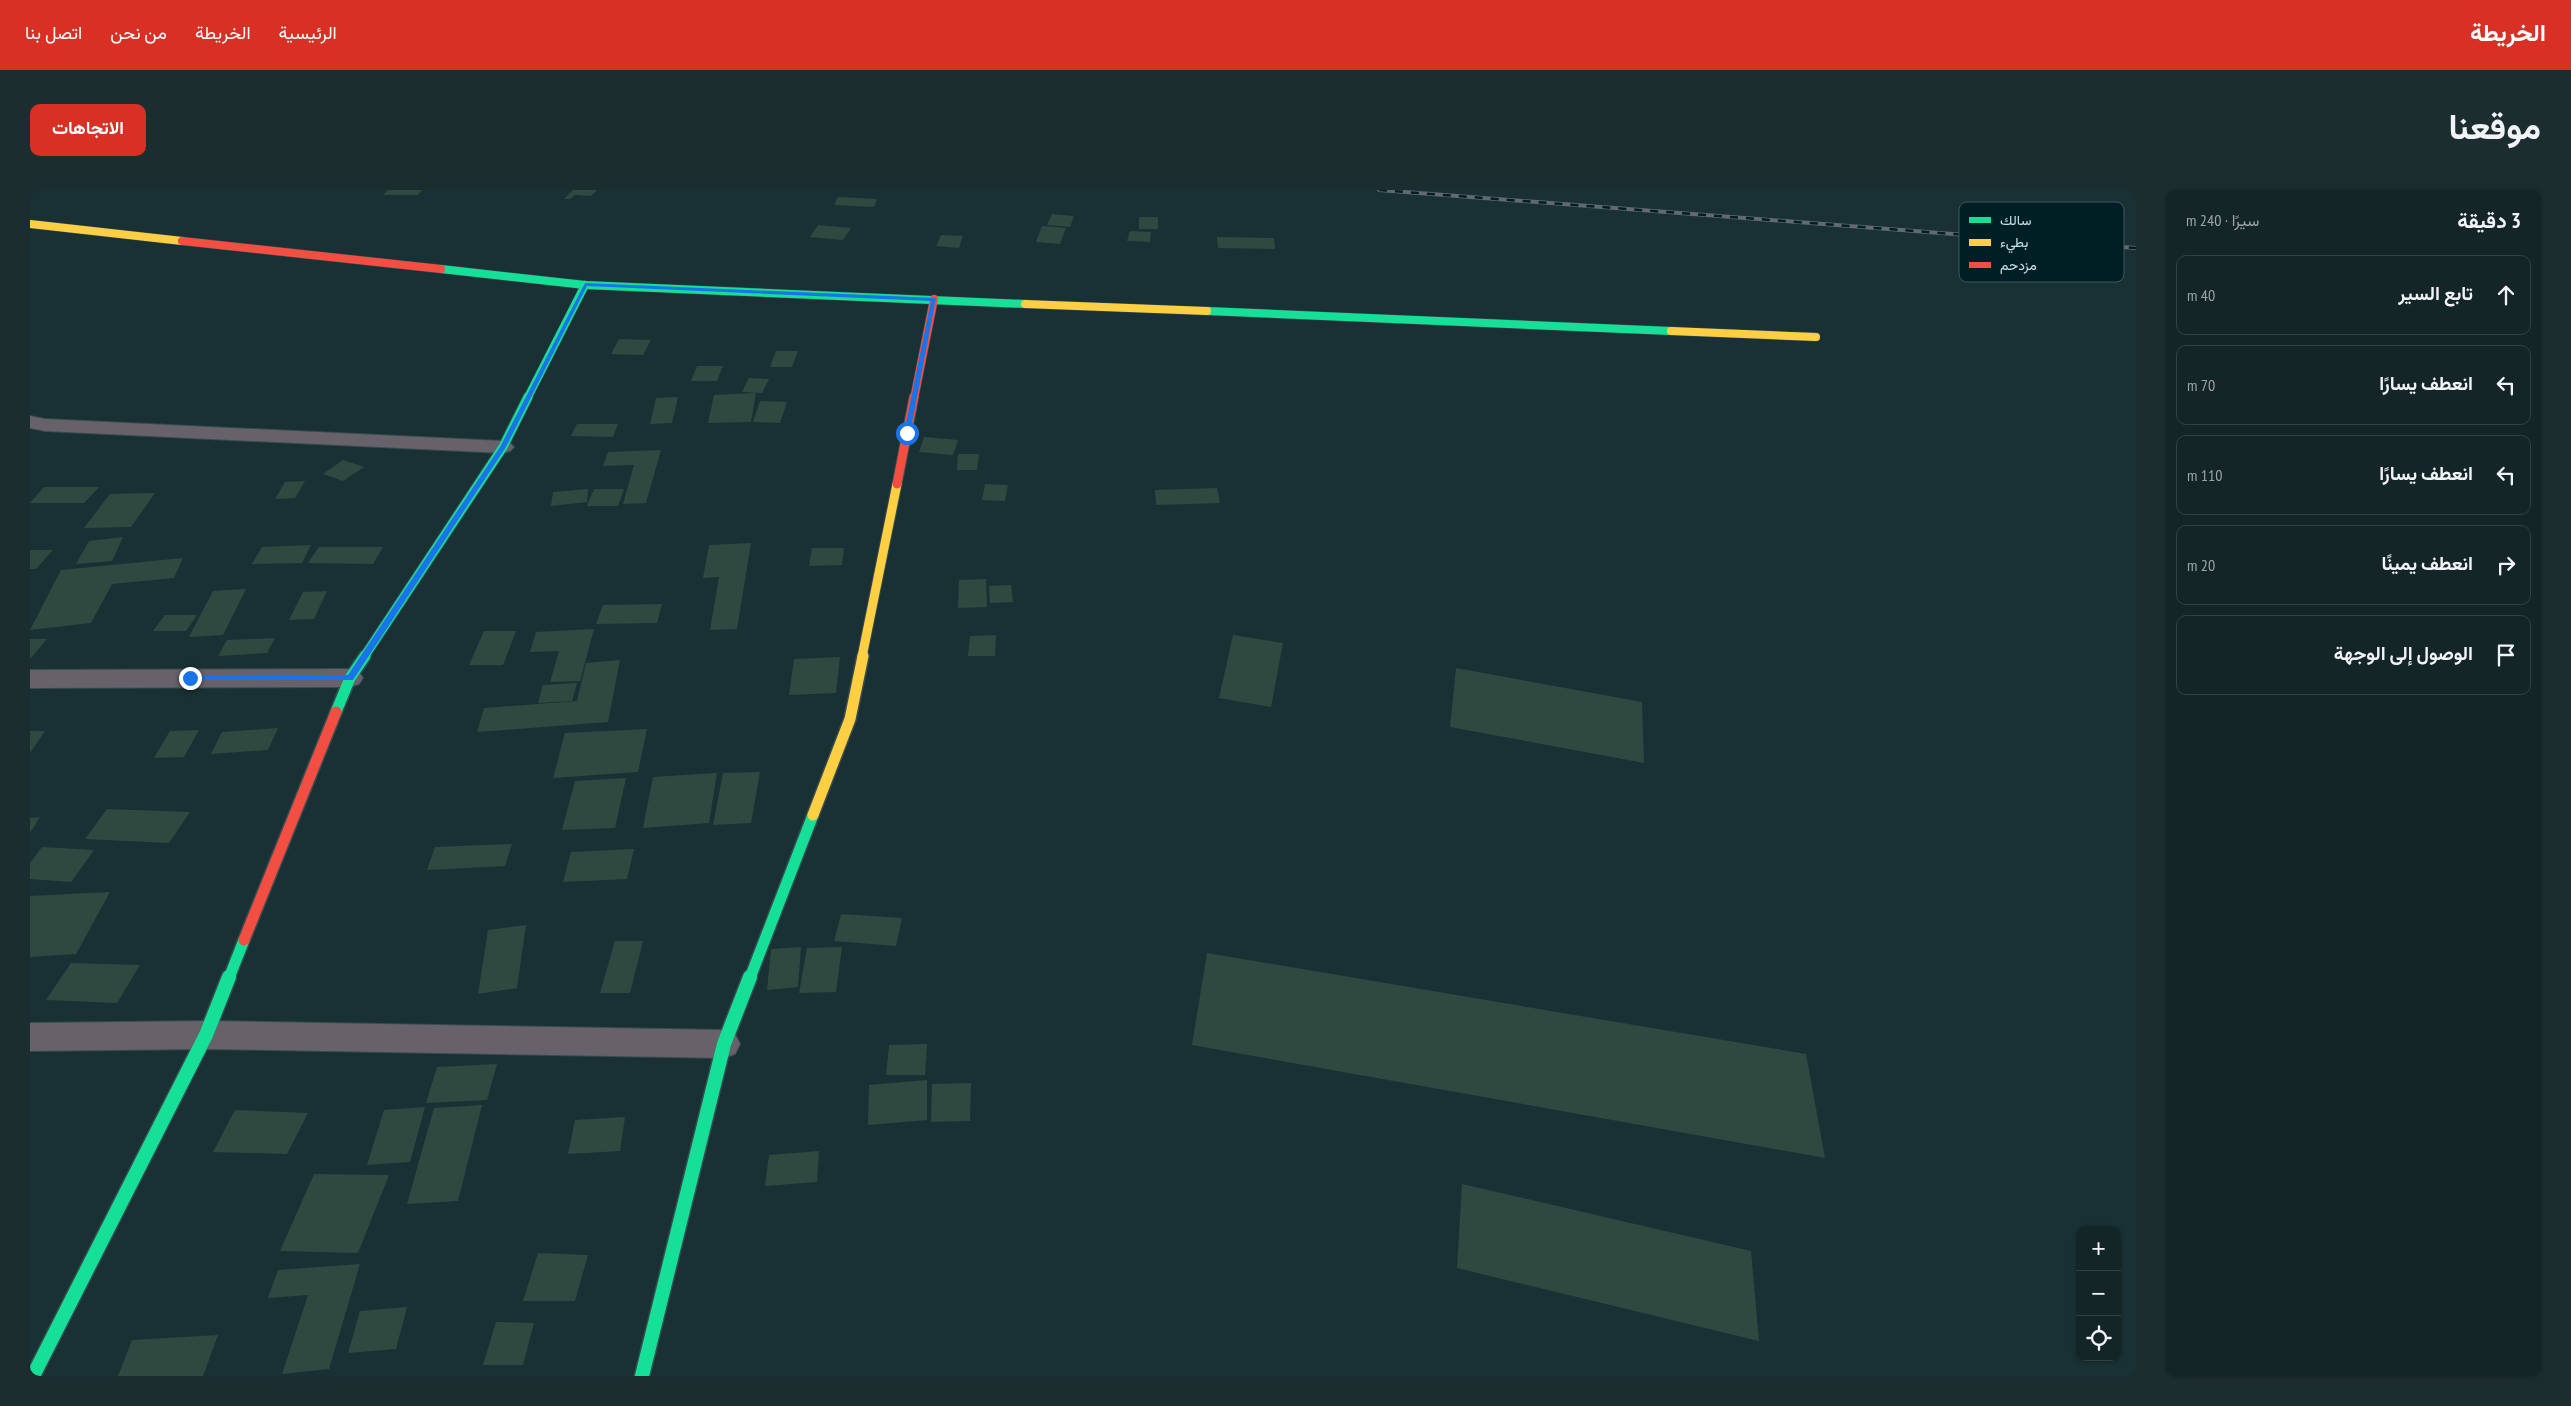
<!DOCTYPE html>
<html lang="ar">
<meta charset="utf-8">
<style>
body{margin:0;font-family:"PT Sans Narrow",Vazirmatn,sans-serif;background:#1c2d2f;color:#f1f3f6;direction:rtl}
.controls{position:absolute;right:15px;bottom:15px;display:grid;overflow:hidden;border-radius:10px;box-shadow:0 1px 4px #0004}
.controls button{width:45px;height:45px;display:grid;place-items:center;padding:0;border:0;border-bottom:1px solid #324244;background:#132527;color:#f1f3f6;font:25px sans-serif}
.stop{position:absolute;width:15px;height:15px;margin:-11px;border:4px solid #1a73e8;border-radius:50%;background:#fff}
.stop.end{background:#1a73e8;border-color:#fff;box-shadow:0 1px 5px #0008}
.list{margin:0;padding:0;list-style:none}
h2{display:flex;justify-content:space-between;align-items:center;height:65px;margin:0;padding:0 20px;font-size:21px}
h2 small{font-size:16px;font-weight:400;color:#9da5a7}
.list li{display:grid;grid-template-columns:32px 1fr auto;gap:15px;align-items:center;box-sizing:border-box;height:80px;margin:0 10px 10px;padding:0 10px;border:1px solid #324244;border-radius:10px}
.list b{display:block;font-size:19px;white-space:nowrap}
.list em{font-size:16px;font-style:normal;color:#9da5a7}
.icon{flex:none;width:28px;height:28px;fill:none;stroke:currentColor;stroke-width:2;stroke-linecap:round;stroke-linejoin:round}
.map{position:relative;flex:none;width:2106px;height:1186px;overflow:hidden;direction:ltr;border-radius:10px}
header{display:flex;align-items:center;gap:30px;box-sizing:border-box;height:70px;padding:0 25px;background:#d93025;color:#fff}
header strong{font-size:24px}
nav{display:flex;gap:28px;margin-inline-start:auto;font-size:18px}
.intro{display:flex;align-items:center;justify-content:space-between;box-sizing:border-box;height:120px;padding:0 30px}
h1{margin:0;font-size:35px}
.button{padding:12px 22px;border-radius:10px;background:#d93025;color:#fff;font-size:18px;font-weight:700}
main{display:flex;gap:30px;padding:0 30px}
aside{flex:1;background:#132527;border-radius:10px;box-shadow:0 1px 4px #0004}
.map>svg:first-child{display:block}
.building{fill:#2f4940}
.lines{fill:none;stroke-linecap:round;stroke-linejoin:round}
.street-casing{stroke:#364c4f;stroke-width:2}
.fast-far3-casing{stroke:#364c4f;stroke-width:9}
.fast-far2-casing{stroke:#364c4f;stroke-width:11}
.fast-far1-casing{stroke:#364c4f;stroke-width:14}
.fast-casing{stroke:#364c4f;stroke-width:17}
.slow-far2-casing{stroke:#364c4f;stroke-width:9}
.slow-far1-casing{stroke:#364c4f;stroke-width:11}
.slow-casing{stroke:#364c4f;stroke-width:14}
.jam-far2-casing{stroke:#364c4f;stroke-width:9}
.jam-far1-casing{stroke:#364c4f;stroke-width:11}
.jam-casing{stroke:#364c4f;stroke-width:14}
.street{fill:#67616a;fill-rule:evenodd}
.fast-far3{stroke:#16e098;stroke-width:8}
.fast-far2{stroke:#16e098;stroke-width:9}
.fast-far1{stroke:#16e098;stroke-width:11}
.fast{stroke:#16e098;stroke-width:14}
.slow-far2{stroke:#ffcf43;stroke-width:8}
.slow-far1{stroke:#ffcf43;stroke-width:9}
.slow{stroke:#ffcf43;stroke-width:11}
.jam-far2{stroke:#f24e42;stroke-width:8}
.jam-far1{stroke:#f24e42;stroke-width:9}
.jam{stroke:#f24e42;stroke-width:11}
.rail-casing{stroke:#626a70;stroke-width:4}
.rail{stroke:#001f24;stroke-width:2.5;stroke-dasharray:8;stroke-linecap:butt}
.route{fill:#1a73e8}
.key{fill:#001f24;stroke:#3a5a60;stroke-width:1}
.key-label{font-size:14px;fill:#c0e4eb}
</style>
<header>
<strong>الخريطة</strong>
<nav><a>الرئيسية</a><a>الخريطة</a><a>من نحن</a><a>اتصل بنا</a></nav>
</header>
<div class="intro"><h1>موقعنا</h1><a class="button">الاتجاهات</a></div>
<main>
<aside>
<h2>3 دقيقة<small>سيرًا · 240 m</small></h2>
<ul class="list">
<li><svg class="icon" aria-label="ahead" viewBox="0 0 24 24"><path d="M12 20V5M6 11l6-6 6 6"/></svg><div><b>تابع السير</b></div><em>40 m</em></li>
<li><svg class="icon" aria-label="left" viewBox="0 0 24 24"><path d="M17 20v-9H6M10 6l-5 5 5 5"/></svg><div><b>انعطف يسارًا</b></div><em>70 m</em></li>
<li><svg class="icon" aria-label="left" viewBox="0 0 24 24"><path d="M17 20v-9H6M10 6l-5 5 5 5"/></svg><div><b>انعطف يسارًا</b></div><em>110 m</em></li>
<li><svg class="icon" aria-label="right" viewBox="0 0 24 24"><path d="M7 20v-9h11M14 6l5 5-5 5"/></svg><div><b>انعطف يمينًا</b></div><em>20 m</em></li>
<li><svg class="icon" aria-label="arrive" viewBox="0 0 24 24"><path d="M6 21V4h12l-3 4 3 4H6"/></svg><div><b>الوصول إلى الوجهة</b></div></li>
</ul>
</aside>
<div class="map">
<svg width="2106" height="1186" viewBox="0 0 2106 1186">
<rect width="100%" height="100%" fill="#193134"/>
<g class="building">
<polygon points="358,0 392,0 388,5 353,5"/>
<polygon points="543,0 567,0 561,6 545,5 540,9 534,9"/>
<polygon points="808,7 847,9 844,17 804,15"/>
<polygon points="1022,24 1044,26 1040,37 1017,35"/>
<rect x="1109" y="27" width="19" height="12"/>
<polygon points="788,35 821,38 813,50 780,47"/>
<polygon points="1012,36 1036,38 1030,54 1006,52"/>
<polygon points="1100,41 1121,42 1120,52 1097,51"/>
<polygon points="911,45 933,46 929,58 906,56"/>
<polygon points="1187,47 1244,48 1245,59 1188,58"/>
<polygon points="589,149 621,150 613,165 581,164"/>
<polygon points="746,161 768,161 762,177 740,177"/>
<polygon points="667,176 693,176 687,191 661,191"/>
<polygon points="719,188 739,189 732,203 712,202"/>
<polygon points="726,203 721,232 678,233 684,205"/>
<polygon points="648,207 642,233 620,234 626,208"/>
<polygon points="730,211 757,212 750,233 723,232"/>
<polygon points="547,234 588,234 583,247 541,246"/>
<polygon points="894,247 928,250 923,265 889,262"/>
<polygon points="631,260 616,313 593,314 604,275 573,276 578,262"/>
<polygon points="928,264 949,264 947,280 927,280"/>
<polygon points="313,270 334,277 313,291 293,284"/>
<polygon points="275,291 265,308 245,309 255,292"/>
<polygon points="955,294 978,295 975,311 952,310"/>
<polygon points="14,297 69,297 54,313 0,313"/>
<polygon points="1187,298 1190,313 1126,315 1125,300"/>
<polygon points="558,299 557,312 521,316 523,302"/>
<polygon points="564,299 594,299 588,316 557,316"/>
<polygon points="125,303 101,337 54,338 80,304"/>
<polygon points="93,347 82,371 46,374 59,351"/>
<polygon points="721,353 707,439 680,440 689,387 673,388 679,355"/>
<polygon points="281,355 272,373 222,374 232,357"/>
<polygon points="289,357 353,357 343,374 278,373"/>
<polygon points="782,358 814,358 812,375 779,376"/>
<polygon points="0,360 23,360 6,379 0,379"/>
<polygon points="153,368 144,388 82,394 61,433 0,440 31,380"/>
<polygon points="956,389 957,417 928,418 929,390"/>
<polygon points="981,395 983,412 960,413 959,396"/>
<polygon points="216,399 193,445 159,447 183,401"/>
<polygon points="297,401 284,429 259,430 273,402"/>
<polygon points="632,414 627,433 566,434 573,415"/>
<polygon points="135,425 167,425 156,441 123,441"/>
<polygon points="564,439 550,491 520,492 529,461 500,462 506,442"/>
<polygon points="454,441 486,441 473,475 439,475"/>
<polygon points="966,445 965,466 938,466 940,446"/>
<polygon points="1203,445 1253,453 1241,517 1189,508"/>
<polygon points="245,448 237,463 188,466 197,450"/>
<polygon points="0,449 17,449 0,469"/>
<polygon points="810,467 806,503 759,505 764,469"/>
<polygon points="590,470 578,532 447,542 454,518 547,511 556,473"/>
<polygon points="1426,478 1612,512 1614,573 1420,537"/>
<polygon points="547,493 542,511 508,513 513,495"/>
<polygon points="248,538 238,560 181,564 192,542"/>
<polygon points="617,539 608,582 523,588 535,543"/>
<polygon points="169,540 154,567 124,568 140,541"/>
<polygon points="0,541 15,541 0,563"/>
<polygon points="730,582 721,633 683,635 693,583"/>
<polygon points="687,583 679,633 613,638 623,587"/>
<polygon points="596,588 585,638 532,640 545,591"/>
<polygon points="77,619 160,622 139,653 55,649"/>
<polygon points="10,627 0,643 0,628"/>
<polygon points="482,654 475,676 397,680 405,657"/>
<polygon points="12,657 64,660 41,692 0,689 0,673"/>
<polygon points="604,659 597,689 533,692 541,662"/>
<polygon points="80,702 46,764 0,767 0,706"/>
<polygon points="811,724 872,728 866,756 804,751"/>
<polygon points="496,735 487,798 448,804 458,740"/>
<polygon points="585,751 613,751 600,803 570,803"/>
<polygon points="771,757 768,797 737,800 741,759"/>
<polygon points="812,757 806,802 769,803 777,758"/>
<polygon points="1177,763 1776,864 1795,968 1162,855"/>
<polygon points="41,773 110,775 87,813 16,810"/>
<polygon points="897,854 895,885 856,885 859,855"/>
<polygon points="467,874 457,910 396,913 407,877"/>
<polygon points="897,890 897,930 838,935 839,895"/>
<polygon points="941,893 940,931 901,932 902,894"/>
<polygon points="452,915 428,1011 377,1014 404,918"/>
<polygon points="395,917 380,972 337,975 354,920"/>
<polygon points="205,920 278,923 257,964 183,962"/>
<polygon points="595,927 590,961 538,964 545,930"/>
<polygon points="789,961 787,992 735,996 739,965"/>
<polygon points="284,984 359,985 328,1063 250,1061"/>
<polygon points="1432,994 1721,1061 1729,1151 1427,1078"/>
<polygon points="508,1063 558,1065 545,1111 493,1111"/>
<polygon points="330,1074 299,1179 252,1184 278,1105 238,1108 248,1080"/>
<polygon points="377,1117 366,1159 318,1163 330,1121"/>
<polygon points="466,1132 504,1133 493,1175 453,1175"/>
<polygon points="188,1145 173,1186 88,1186 102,1150"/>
</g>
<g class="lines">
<defs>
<g id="street">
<polygon points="0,226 15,229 473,251 480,253 484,257 480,261 473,263 15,241 0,238"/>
<polygon points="320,479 329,482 333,488 329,494 320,497 0,498 0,480"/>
<polygon points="176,831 694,840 705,844 710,854 705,864 694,868 176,859 0,861 0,833"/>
</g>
<g id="fast-far3">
<polyline points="411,79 555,95 995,114"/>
<polyline points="1177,121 1641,141"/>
<polyline points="497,209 555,95"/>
</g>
<polyline id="fast-far2" points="334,467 473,257 498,207"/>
<g id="fast-far1">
<polyline points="306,522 320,488 335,466"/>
<polyline points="199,788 214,750"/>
<polyline points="720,788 783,625"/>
</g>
<g id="fast">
<polyline points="3,1186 176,845 199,787"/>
<polyline points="612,1186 694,854 720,787"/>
</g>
<g id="slow-far2">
<polyline points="0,34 152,51"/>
<polyline points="995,114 1177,121"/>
<polyline points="1641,141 1786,147"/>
</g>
<polyline id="slow-far1" points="832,467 867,294"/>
<polyline id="slow" points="783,625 820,529 833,466"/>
<g id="jam-far2">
<polyline points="152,51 411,79"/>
<polyline points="884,209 904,109"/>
</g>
<polyline id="jam-far1" points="867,294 884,207"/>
<polyline id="jam" points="214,750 306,522"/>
</defs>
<use href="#street" class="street-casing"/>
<use href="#fast-far3" class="fast-far3-casing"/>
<use href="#fast-far2" class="fast-far2-casing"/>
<use href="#fast-far1" class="fast-far1-casing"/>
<use href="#fast" class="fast-casing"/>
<use href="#slow-far2" class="slow-far2-casing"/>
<use href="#slow-far1" class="slow-far1-casing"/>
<use href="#slow" class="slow-casing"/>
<use href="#jam-far2" class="jam-far2-casing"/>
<use href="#jam-far1" class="jam-far1-casing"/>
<use href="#jam" class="jam-casing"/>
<use href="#street" class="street"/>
<use href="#fast-far3" class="fast-far3"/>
<use href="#fast-far2" class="fast-far2"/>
<use href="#fast-far1" class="fast-far1"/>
<use href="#fast" class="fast"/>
<use href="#slow-far2" class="slow-far2"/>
<use href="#slow-far1" class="slow-far1"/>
<use href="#slow" class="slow"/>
<use href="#jam-far2" class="jam-far2"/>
<use href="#jam-far1" class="jam-far1"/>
<use href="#jam" class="jam"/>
<defs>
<polyline id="rail" points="1349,0 2106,58"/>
</defs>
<use href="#rail" class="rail-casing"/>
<use href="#rail" class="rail"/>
</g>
<polygon class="route" points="555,93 906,108 880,243 877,245 874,243 901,111 557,96 476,257 323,490 157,490 156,488 160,486 318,485 470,257"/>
<rect x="1929" y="12" width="165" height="80" rx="8" class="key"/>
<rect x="1939" y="27" width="22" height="6" fill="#16e098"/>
<rect x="1939" y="49" width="22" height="7" fill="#ffcf43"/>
<rect x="1939" y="72" width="22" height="6" fill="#f24e42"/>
<g class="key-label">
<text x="1970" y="35">سالك</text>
<text x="1970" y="57">بطيء</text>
<text x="1970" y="80">مزدحم</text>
</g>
</svg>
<div class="controls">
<button>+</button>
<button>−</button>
<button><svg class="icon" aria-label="locate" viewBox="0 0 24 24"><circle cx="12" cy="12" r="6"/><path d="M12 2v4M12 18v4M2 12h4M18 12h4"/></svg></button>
</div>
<div class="stop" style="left:877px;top:243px"></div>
<div class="stop end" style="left:160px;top:488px"></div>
</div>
</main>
